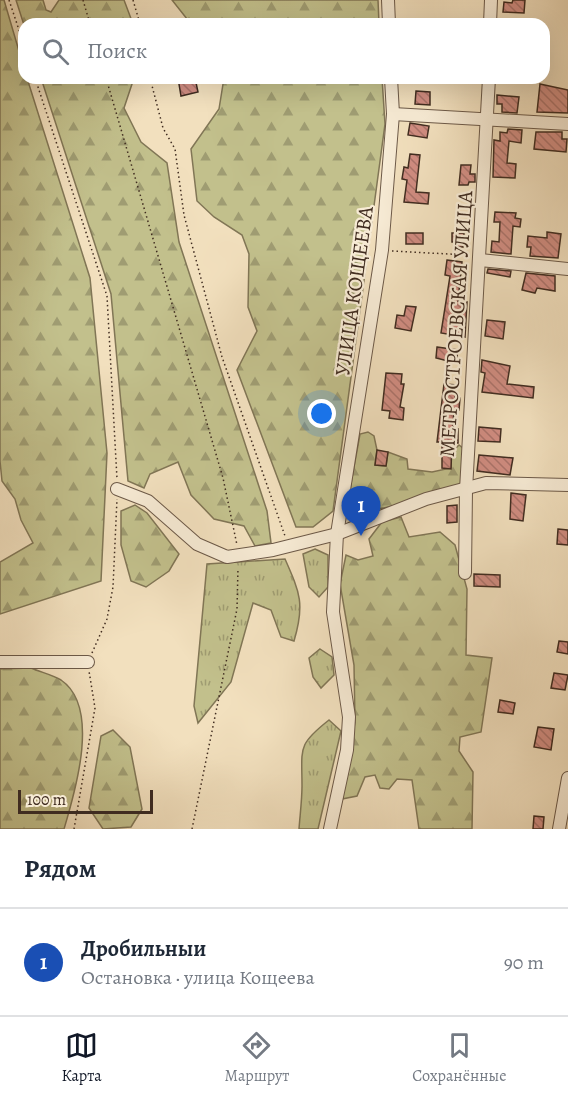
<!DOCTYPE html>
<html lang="ru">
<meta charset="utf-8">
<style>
body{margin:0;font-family:Alegreya,serif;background:#f2f2f3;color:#1f2937}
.scale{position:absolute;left:18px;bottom:15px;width:135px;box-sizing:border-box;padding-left:6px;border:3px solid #402c20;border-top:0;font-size:16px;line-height:21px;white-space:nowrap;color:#402c20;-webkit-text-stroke:4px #f7ebd5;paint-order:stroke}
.you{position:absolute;left:322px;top:414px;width:21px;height:21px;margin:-15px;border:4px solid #fff;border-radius:50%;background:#1a73e8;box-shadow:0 0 0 9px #1a73e833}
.badge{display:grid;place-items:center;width:39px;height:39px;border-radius:50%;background:#111827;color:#fff;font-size:20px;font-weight:700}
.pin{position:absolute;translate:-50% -50px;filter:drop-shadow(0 2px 3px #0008)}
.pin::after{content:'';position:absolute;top:32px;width:21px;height:18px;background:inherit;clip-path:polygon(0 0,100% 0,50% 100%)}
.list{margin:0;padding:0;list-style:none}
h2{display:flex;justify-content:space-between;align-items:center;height:78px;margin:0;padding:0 24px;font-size:26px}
h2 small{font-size:20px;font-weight:400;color:#747a83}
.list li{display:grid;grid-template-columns:39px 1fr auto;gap:18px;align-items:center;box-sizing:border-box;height:108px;padding:0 24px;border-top:2px solid #e0e1e3}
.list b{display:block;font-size:22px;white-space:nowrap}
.list p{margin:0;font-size:20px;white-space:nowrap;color:#747a83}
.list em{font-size:20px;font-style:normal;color:#747a83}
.icon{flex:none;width:33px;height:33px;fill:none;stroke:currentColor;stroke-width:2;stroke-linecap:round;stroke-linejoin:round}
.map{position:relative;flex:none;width:568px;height:829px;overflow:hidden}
.search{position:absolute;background:#fff;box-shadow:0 6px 24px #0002;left:18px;right:18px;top:18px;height:66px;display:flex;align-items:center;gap:15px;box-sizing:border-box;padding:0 21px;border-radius:18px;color:#747a83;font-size:22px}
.sheet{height:186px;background:#fff}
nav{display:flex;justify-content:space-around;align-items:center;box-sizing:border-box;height:84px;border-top:2px solid #e0e1e3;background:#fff;font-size:16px;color:#747a83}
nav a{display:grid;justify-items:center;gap:3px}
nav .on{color:#111827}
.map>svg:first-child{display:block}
.grass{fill:url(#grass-tufts);stroke:#817656;stroke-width:1.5}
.forest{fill:url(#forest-firs);stroke:#817656;stroke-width:1.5}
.building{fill:url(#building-back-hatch);stroke:#402c20;stroke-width:1.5}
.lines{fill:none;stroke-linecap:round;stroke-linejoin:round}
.minor-casing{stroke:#6c5948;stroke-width:14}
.path{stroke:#402c20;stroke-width:1.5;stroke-dasharray:1.5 3;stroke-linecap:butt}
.minor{stroke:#f7ebd5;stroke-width:12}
.labels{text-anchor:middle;stroke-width:4.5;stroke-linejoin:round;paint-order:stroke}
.street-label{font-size:21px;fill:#402c20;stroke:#f7ebd5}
</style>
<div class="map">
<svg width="568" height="829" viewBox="0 0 568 829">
<defs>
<pattern id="grass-tufts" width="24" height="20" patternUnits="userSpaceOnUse" patternTransform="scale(1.5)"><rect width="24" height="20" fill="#c2c08c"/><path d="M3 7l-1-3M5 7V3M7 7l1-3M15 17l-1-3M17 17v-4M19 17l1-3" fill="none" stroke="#9f9c72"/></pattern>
<pattern id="forest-firs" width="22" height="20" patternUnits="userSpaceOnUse" patternTransform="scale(1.5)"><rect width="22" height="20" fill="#c2c08c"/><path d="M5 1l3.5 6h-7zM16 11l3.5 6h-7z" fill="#9f9c72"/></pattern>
<pattern id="building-back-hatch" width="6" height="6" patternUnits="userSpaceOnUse" patternTransform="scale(1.5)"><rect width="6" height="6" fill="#d18d82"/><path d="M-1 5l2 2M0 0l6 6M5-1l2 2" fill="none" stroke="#ab736a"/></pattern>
</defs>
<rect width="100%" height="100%" fill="#f2e0be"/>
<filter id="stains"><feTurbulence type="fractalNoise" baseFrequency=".00333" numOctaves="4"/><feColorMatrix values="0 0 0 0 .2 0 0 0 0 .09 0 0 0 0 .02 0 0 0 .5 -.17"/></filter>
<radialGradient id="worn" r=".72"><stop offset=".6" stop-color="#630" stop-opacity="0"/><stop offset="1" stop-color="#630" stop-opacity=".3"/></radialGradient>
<g class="grass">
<polygon points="315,549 328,555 328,587 319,597 309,587 303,554"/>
<path d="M 285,559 C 300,593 305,604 294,641 L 281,637 L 271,610 L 253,603 L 231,682 L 198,723 L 194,706 L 207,564 Z"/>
<polygon points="320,649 332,657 334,675 321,688 313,677 309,658"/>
<path d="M 329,720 L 341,731 L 318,829 L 299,829 C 300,815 302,800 302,786 C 302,748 297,745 329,720 Z"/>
</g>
<g class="forest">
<polygon points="0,0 4,0 24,68 24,78 27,78 90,278 107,453 101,581 0,614 0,562 33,543 21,520 15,499 2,481 0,461"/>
<polygon points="16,0 43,0 46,10 51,12 59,0 124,0 133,24 24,25"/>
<polygon points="172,0 378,0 379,24 191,24"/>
<polygon points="41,78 134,78 124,108 141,142 167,163 179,242 267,511 271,543 255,546 244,526 214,519 191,495 178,462 150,474 144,488 128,481 111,294"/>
<polygon points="224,78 382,78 385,124 333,511 313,527 296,527 237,370 257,331 248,307 249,254 242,235 214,217 197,201 191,149 219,109"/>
<path d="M 368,432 L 374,436 L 377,450 L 375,465 L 386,466 L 388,452 L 407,459 L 408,469 L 432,472 L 451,468 L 451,453 L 459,445 L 464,449 L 462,484 C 433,492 378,517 352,508 L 348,500 L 360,434 Z"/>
<polygon points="135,505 147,513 179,554 169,571 146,587 131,581 121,545 121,511"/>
<polygon points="401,517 409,537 440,532 455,545 467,589 466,655 492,658 481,732 460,737 459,751 473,772 472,829 419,829 412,780 397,779 389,789 380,788 375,775 365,777 357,796 342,799 355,722 354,665 340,584 346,555 358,560 373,556 369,539 382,522"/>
<path d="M 31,668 C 40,672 53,675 61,680 C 101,707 75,792 64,829 L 0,829 L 0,669 Z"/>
<polygon points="113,730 130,747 142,809 131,827 103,829 89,808 101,736"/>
</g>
<g class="building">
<polygon points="513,0 525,0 524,13 503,12 504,2 512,3"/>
<polygon points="178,78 195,78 198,92 181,96"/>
<polygon points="540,84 568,90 568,113 537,112"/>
<polygon points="416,91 430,92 430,105 415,104"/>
<polygon points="497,95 519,97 517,113 502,112 502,104 497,104"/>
<polygon points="410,123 429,126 427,138 408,135"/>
<polygon points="508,129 522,130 521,143 509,141 507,163 516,164 515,178 493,177 494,140 500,141 500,132 507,133"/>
<polygon points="536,132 562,132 562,139 567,139 566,152 534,149"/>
<polygon points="410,154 420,155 416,192 429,193 428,204 404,202 407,180 402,179 404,167 408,168"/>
<polygon points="461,165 471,165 470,174 475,174 475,182 469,182 468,185 459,185"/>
<polygon points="495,212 516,213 515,218 521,219 520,227 513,226 511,254 491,252 492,241 499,242 500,222 494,222"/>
<polygon points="547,232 561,234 558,258 530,256 531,247 527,247 528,236 547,238"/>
<rect x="406" y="233" width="17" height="11"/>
<polygon points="452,233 464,233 463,247 456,247 457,242 452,242"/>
<polygon points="447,260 462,262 458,301 467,302 465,337 441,333 450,276 445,275"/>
<polygon points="488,269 511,271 510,277 487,273"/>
<polygon points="526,273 555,276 555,291 537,288 535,293 522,290"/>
<polygon points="406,306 416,307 411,331 395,328 397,315 404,316"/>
<polygon points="487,320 505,322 503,339 485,336"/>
<polygon points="437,347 458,350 456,363 436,358"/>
<polygon points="482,360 510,366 507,384 534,387 533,398 482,392 485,373 481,372"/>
<polygon points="386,373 402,374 401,384 404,384 400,407 404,408 403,420 389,418 390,411 382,410"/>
<polygon points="444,384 457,385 455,397 460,398 459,410 454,410 453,429 458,429 458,443 452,443 451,469 442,468 442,442 437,442"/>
<polygon points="479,427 501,429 500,442 478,441"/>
<polygon points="377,450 388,452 386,466 375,465"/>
<polygon points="479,455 513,458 510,475 477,471"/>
<polygon points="511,493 526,495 523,521 510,519"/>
<polygon points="457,505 457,522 447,523 447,506"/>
<polygon points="558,529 568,530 568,545 557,544"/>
<polygon points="474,574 500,575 500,587 474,586"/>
<polygon points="559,641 568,642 568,654 557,652"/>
<polygon points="554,673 568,675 565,690 551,688"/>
<polygon points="500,700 515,703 513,714 498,712"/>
<polygon points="538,727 554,729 551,750 534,747"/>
<polygon points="534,816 544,817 543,829 533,829"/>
</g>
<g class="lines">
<defs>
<g id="minor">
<polyline points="388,0 389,24"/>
<polyline points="490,24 491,0"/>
<polyline points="393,114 568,124"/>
<polyline points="480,260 568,269"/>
<polyline points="117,489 148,501 197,544 227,557 273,550 337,534 426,499 486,483 568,485"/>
<polyline points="465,573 466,490 489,78"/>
<polyline points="0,662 88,662"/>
<polyline points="330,829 347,750 349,717 333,612 337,534 382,250 393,114 391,78"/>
<polyline points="559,829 568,778"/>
</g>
</defs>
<use href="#minor" class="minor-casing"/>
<g class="path">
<polyline points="9,0 24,45"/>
<polyline points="83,0 90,24"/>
<polyline points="133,0 140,24"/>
<polyline points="35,78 107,296 117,479"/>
<polyline points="106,78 223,478 237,545"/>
<polyline points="150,78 163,128 175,149 184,215 222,357 285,536"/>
<polyline points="392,251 468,255"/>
<polyline points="92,653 107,619 113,587 117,499"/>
<polyline points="74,829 95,708 89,671"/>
<polyline points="192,829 237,609 238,568"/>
</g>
<use href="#minor" class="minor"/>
</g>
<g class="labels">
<g class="street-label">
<text transform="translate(354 291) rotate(-82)" y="7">УЛИЦА КОЩЕЕВА</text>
<text transform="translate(456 324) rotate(-86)" y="7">МЕТРОСТРОЕВСКАЯ УЛИЦА</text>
</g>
</g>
<rect width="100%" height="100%" filter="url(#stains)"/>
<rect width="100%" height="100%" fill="url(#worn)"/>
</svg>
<div class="scale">100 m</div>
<div class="you"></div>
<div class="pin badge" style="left:361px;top:536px;background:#1a4fb4">1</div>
<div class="search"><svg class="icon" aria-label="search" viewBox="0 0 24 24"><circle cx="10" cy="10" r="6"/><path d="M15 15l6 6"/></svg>Поиск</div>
</div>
<section class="sheet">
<h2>Рядом<small></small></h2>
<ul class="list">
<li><span class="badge" style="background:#1a4fb4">1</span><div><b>Дробильныи</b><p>Остановка · улица Кощеева</p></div><em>90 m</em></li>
</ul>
</section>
<nav>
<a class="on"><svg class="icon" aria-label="map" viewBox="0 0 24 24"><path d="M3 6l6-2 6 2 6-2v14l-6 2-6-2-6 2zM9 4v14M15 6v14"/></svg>Карта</a>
<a><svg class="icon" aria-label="directions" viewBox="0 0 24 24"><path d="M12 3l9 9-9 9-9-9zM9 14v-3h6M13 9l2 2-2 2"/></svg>Маршрут</a>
<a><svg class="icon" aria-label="saved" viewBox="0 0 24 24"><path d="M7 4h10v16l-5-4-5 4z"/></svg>Сохранённые</a>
</nav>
